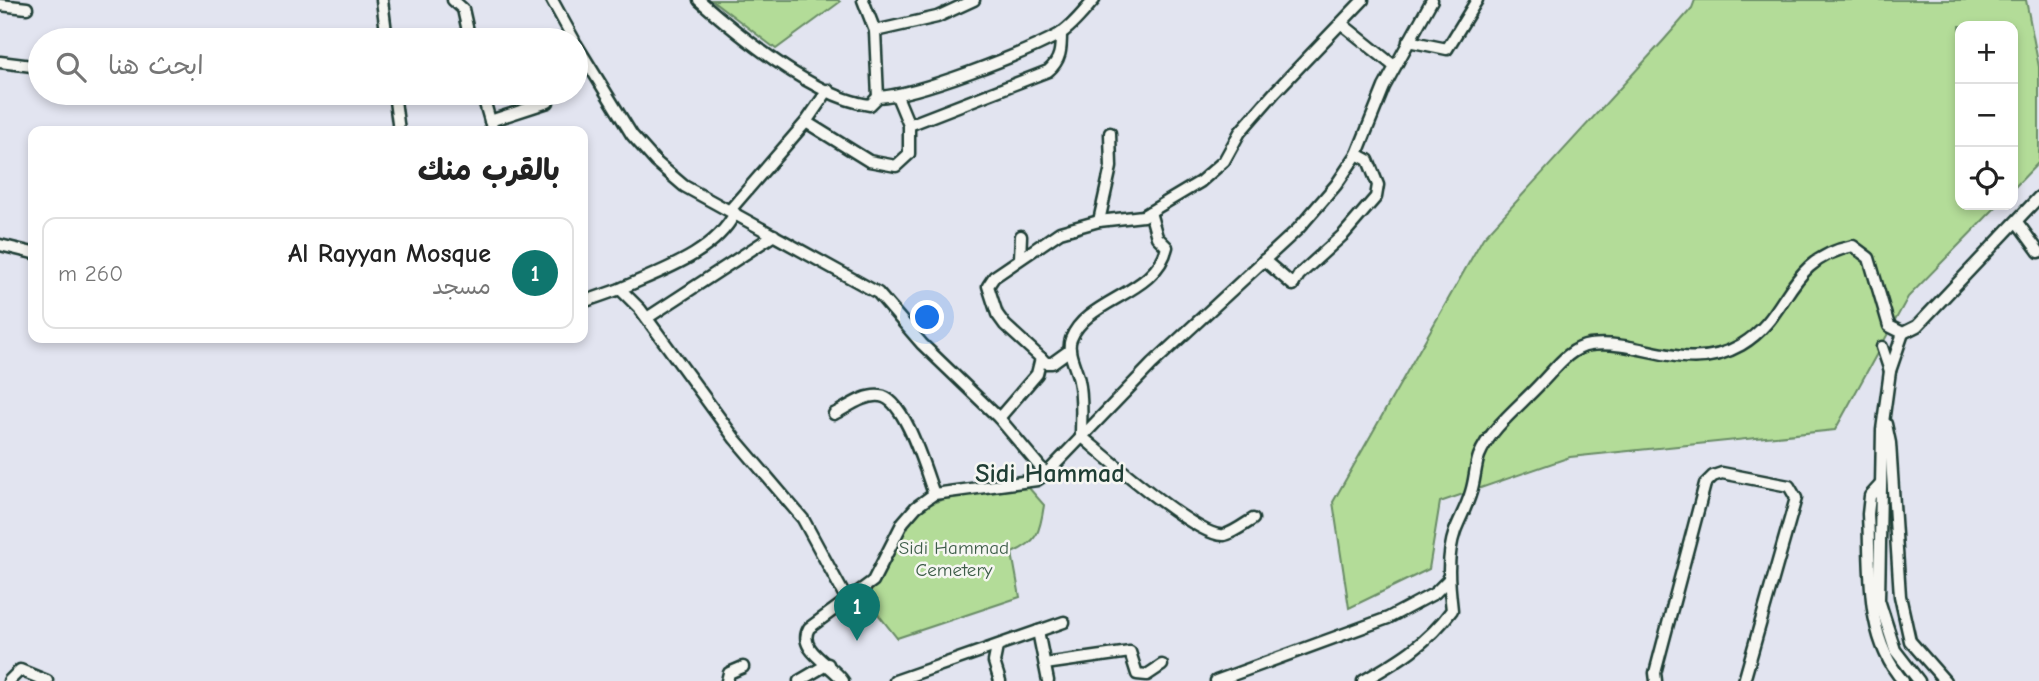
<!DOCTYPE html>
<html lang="ar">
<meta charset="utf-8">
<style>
body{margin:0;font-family:"Comic Neue","Playpen Sans Arabic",sans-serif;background:#f2f2f2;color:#222;direction:rtl}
.controls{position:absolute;right:21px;top:21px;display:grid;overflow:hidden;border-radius:14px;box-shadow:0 4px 10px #0003}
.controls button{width:63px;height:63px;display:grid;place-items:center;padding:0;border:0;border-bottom:2px solid #e0e0e0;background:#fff;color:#222;font:35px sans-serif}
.you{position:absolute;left:928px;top:318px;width:24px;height:24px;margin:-18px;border:5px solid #fff;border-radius:50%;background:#1a73e8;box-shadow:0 0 0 10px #1a73e833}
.badge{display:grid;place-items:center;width:46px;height:46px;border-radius:50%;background:#0f766e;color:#fff;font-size:23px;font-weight:700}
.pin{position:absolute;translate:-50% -58px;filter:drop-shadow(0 2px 4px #0008)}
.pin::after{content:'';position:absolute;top:37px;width:24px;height:21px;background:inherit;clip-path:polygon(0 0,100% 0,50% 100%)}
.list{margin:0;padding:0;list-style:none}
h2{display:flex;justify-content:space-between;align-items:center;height:91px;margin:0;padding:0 28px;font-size:30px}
h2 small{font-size:23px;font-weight:400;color:#767676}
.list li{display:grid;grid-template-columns:46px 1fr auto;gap:21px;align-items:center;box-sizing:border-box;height:112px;margin:0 14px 14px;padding:0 14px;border:2px solid #e0e0e0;border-radius:14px}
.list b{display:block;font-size:26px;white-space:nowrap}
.list p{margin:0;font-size:23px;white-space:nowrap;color:#767676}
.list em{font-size:23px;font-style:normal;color:#767676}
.icon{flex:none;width:38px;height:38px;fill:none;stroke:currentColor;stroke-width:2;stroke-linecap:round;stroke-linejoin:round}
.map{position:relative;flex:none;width:2039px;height:681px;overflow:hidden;direction:ltr}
.search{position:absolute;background:#fff;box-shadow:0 4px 10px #0003;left:28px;top:28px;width:560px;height:77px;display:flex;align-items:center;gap:18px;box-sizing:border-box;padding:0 24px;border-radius:38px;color:#767676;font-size:26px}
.panel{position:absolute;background:#fff;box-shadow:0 4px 10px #0003;left:28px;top:126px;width:560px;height:217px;border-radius:14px;direction:rtl}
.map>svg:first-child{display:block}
.green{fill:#b3dc98;stroke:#698c66;stroke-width:2}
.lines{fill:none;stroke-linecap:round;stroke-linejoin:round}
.minor-casing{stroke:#1f3d34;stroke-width:15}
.minor{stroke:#f6f6f2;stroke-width:10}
.labels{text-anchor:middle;stroke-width:5;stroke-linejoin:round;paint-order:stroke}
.park-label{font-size:19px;fill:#3d5d48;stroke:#f6f6f2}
.district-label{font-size:26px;font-weight:bold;fill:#1f3d34;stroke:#f6f6f2}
</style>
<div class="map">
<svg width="2039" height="681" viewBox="0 0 2039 681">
<rect width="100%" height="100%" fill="#e2e4f0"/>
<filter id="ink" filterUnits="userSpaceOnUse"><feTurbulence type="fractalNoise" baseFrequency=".0143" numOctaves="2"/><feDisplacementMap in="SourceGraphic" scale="14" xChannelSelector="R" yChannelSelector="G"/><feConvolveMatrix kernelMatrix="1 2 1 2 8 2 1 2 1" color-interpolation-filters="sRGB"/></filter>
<g filter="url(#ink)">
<g class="green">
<polygon points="712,0 838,0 840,2 776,49"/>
<polygon points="1695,0 2026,0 2039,67 2039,162 2013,189 2013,26 1960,26 1960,205 1998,205 1908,297 1835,430 1570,457 1440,502 1429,569 1349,608 1333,502 1483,238 1663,41 1692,8"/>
<path d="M 1029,488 L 1044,505 C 1040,532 1038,542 1012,553 L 1020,597 L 897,638 L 863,595 C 883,575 890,555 902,531 C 924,488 988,493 1029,488 Z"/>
</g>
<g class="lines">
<defs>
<g id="minor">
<polyline points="382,0 387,40"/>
<polyline points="453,0 463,9 470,40"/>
<polyline points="552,0 574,40"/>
<path d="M 699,0 C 740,36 816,98 870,105 L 878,97 C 918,95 1023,54 1060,34 C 1073,26 1084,11 1094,0"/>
<polyline points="863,0 875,31 878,97"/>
<polyline points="0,5 27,8"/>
<polyline points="1342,24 1394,66"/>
<polyline points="875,31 937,17 974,0"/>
<polyline points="1408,41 1447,49 1477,0"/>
<polyline points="576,44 632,135 656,162 684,186 878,293 922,344 999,418 1046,474"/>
<polyline points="0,62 40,67"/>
<polyline points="394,93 399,131"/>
<polyline points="482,93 493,131"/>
<polyline points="490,121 548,102"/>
<polyline points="806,122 869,161 896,166 909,154 909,125 897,96"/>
<path d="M 909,125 L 1048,71 C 1061,60 1061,49 1061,33"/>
<polyline points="730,210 806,122 828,90"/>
<path d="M 1150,212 L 1157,237 L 1167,247 C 1156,295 1087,298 1071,339 C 1066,352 1077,369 1079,381 C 1083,398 1081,418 1081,436 C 1104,455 1199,539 1224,535 C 1233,533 1245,524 1253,519"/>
<polyline points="1099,221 1111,167 1110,133"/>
<polyline points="2017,222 2039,252"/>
<polyline points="0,245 33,253"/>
<polyline points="1020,258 1021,236"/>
<polyline points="1264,260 1293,285 1299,275 1344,234 1376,197 1378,185 1368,160 1357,154"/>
<path d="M 620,289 C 660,271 714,254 735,213"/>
<polyline points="583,302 620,289 640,309 735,439 803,519 847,600"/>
<polyline points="647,318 774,235"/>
<polyline points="1903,333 1890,371 1882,430 1879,600 1895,650 1919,681"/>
<polyline points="1882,347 1890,371"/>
<polyline points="1041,358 1046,363 1052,363 1070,350"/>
<path d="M 834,414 C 848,407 864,394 880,396 C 905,398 926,473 934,494"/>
<polyline points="999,418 1037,374 1041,358 1005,325 997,314 988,286 994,277 1060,232 1099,221 1143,216 1200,182 1224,161 1240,132 1275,92 1363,0"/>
<polyline points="1886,424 1890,443 1900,596 1910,641 1945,681"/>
<path d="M 1881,484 L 1870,496 L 1868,514 C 1871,569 1864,637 1903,681"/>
<polyline points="1038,631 1048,681"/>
<polyline points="997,647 994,662 1000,681"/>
<polyline points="1045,664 1130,652 1137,674 1147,675 1162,665"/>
<polyline points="9,681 20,670 47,681"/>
<polyline points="727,681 729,673 743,667"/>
<polyline points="799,681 828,664"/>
<path d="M 843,681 C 833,665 796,650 809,628 L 873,581 L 903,522 L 916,507 L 934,494 L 1037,480 L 1046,474 L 1152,364 L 1298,229 L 1336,185 L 1357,154 L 1384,87 L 1432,0"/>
<polyline points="895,681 1064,622"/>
<polyline points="1216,681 1388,618 1435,593 1448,580"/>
<path d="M 1363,681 C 1398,661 1427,644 1452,610 C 1449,584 1446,557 1455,531 C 1460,518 1467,506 1471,492 C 1475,480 1475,467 1479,456 C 1490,428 1521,405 1541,383 C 1555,369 1569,348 1590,345 C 1643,339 1687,376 1741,345 C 1792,315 1784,260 1853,246 L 1869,258 L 1889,326 L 1903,333 L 1917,326 L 2039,197"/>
<polyline points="1656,681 1655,673 1705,484 1713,476 1722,473 1789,486 1796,498 1744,681"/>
</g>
</defs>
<use href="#minor" class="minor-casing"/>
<use href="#minor" class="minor"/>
</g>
</g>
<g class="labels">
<g class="park-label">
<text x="954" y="554">Sidi Hammad<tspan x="954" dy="22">Cemetery</tspan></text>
</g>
<g class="district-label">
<text x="1050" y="482">Sidi Hammad</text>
</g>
</g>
</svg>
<div class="controls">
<button>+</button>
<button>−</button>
<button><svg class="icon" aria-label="locate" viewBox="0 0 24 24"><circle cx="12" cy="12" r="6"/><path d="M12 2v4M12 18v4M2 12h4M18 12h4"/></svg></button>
</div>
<div class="you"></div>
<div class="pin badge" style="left:857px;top:641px">1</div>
<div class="search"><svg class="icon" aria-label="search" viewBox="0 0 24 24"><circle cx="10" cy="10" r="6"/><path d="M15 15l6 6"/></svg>ابحث هنا</div>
<section class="panel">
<h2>بالقرب منك<small></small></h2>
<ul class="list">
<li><span class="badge">1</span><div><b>Al Rayyan Mosque</b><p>مسجد</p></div><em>260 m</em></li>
</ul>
</section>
</div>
